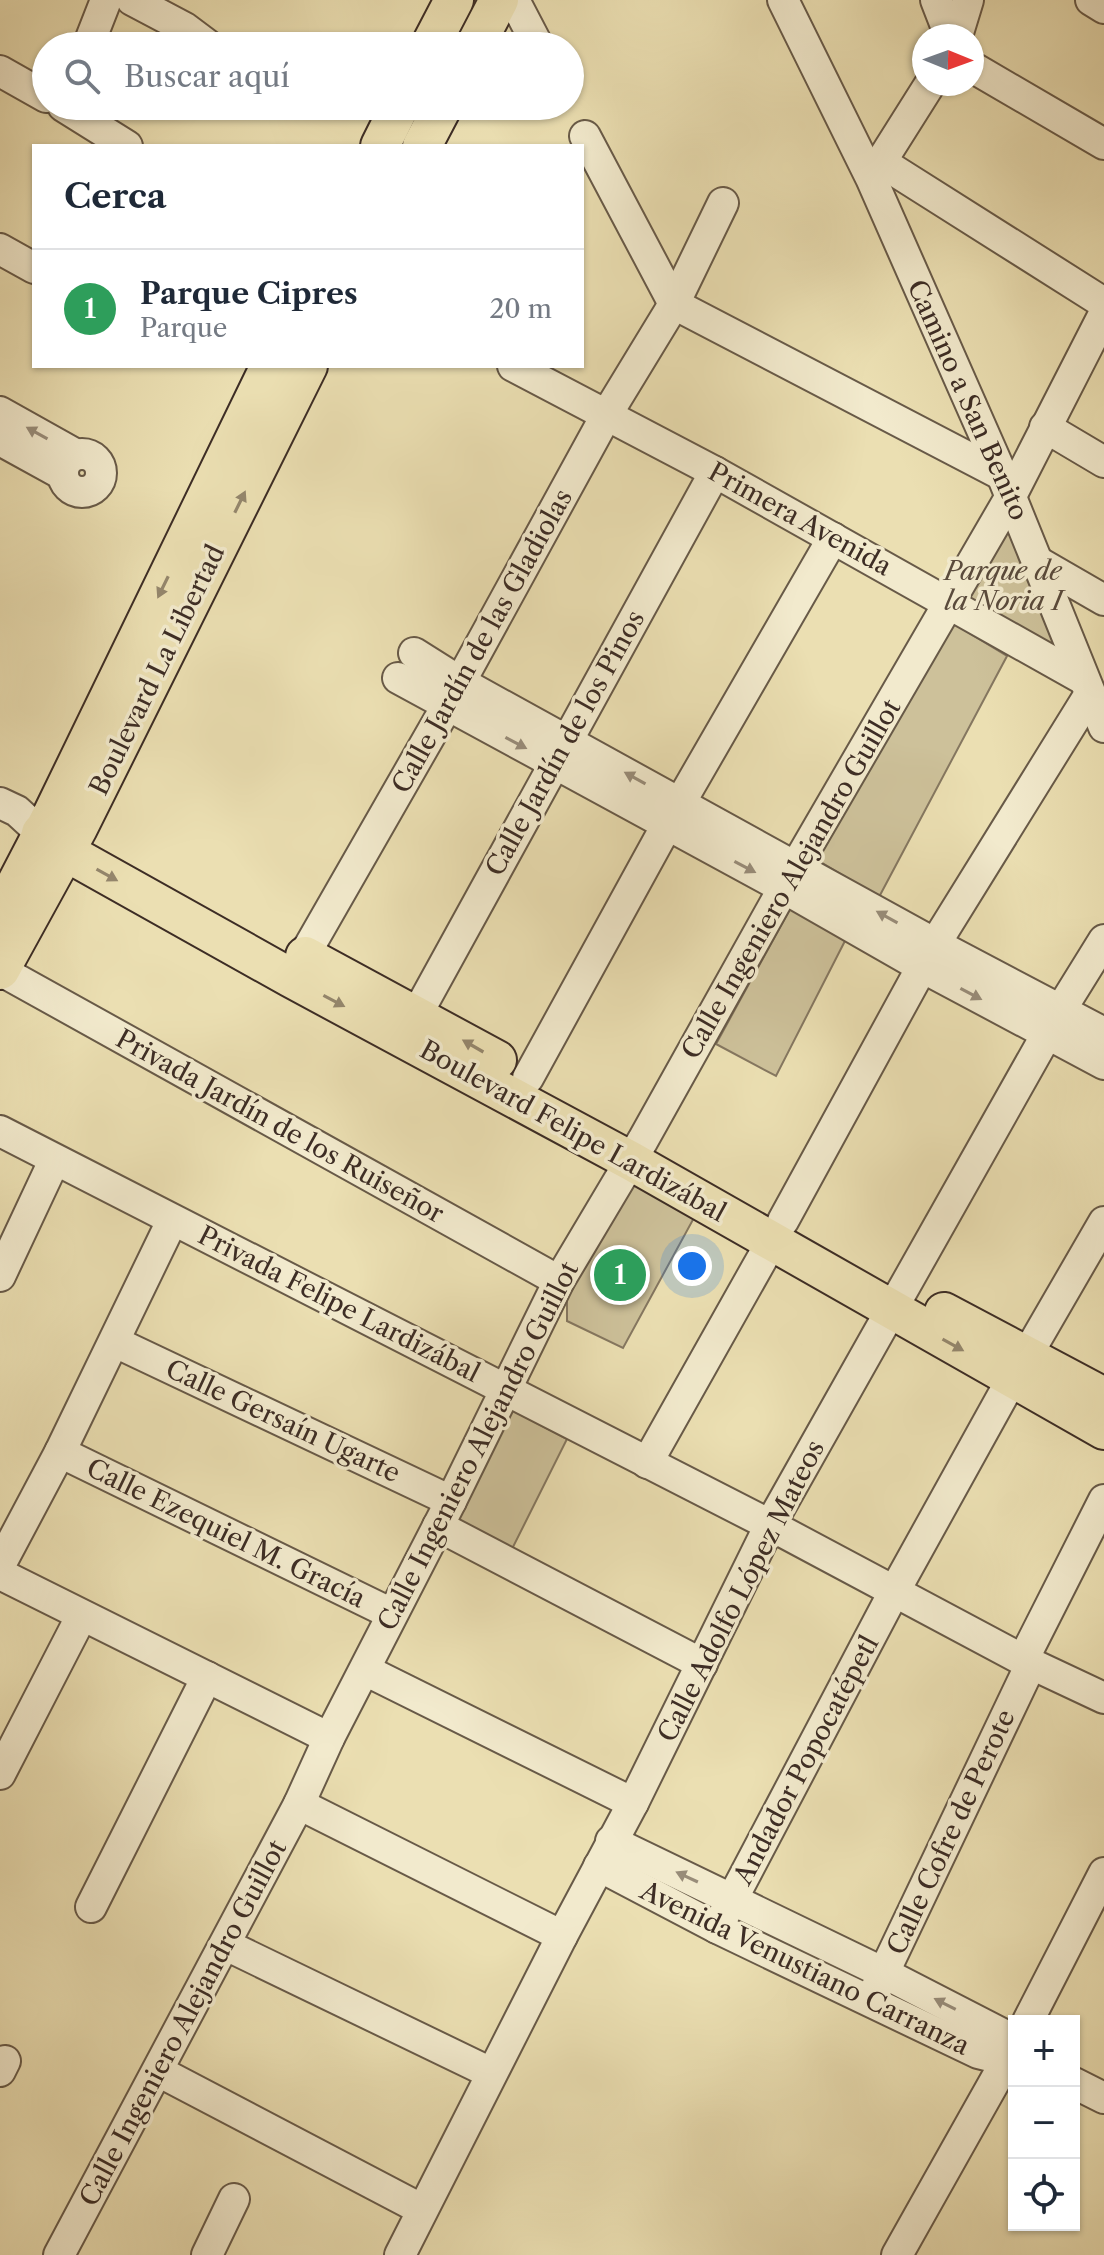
<!DOCTYPE html>
<html lang="es">
<meta charset="utf-8">
<style>
body{margin:0;font-family:"Libre Caslon Text",serif;background:#f6f6f7;color:#1f2937}
.controls{position:absolute;right:24px;bottom:24px;display:grid;overflow:hidden;border-radius:0px;box-shadow:0 2px 6px #0004}
.controls button{width:72px;height:72px;display:grid;place-items:center;padding:0;border:0;border-bottom:2px solid #e0e1e3;background:#fff;color:#1f2937;font:40px sans-serif}
.compass{position:absolute;left:912px;top:24px;width:72px;height:72px;border-radius:50%;background:#fff;box-shadow:0 2px 6px #0004;rotate:91deg}
.you{position:absolute;left:692px;top:1266px;width:28px;height:28px;margin:-20px;border:6px solid #fff;border-radius:50%;background:#1a73e8;box-shadow:0 0 0 12px #1a73e833}
.badge{display:grid;place-items:center;width:52px;height:52px;border-radius:50%;background:#1a73e8;color:#fff;font-size:26px;font-weight:700}
.pin{position:absolute;translate:-50% -50%;border:4px solid #fff;box-shadow:0 2px 8px #0006}
.list{margin:0;padding:0;list-style:none}
h2{display:flex;justify-content:space-between;align-items:center;height:104px;margin:0;padding:0 32px;font-size:34px}
h2 small{font-size:26px;font-weight:400;color:#747a83}
.list li{display:grid;grid-template-columns:52px 1fr auto;gap:24px;align-items:center;box-sizing:border-box;height:120px;padding:0 32px;border-top:2px solid #e0e1e3}
.list b{display:block;font-size:30px;white-space:nowrap}
.list p{margin:0;font-size:26px;white-space:nowrap;color:#747a83}
.list em{font-size:26px;font-style:normal;color:#747a83}
.icon{flex:none;width:44px;height:44px;fill:none;stroke:currentColor;stroke-width:2;stroke-linecap:round;stroke-linejoin:round}
.map{position:relative;flex:none;width:1104px;height:2255px;overflow:hidden}
.search{position:absolute;background:#fff;box-shadow:0 2px 6px #0004;left:32px;top:32px;width:552px;height:88px;display:flex;align-items:center;gap:20px;box-sizing:border-box;padding:0 28px;border-radius:44px;color:#747a83;font-size:30px}
.panel{position:absolute;background:#fff;box-shadow:0 2px 6px #0004;left:32px;top:144px;width:552px;height:224px;border-radius:0px}
.map>svg:first-child{display:block}
.green{fill:#cdc19a;stroke:#857760;stroke-width:2}
.lines{fill:none;stroke-linecap:round;stroke-linejoin:round}
.minor-casing{stroke:#685a48;stroke-width:34}
.major-casing{stroke:#3d2d25;stroke-width:42}
.minor{stroke:#f2eacd;stroke-width:30}
.major{stroke:#ebdfb2;stroke-width:38}
.oneway{fill:#988c79}
.oneway2{fill:#94866c}
.labels{text-anchor:middle;stroke-width:7;stroke-linejoin:round;paint-order:stroke}
.street-label{font-size:26px;fill:#3d2d25;stroke:#f2eacd}
.park-label{font-size:26px;font-style:italic;fill:#5a4b3c;stroke:#f2eacd}
</style>
<div class="map">
<svg width="1104" height="2255" viewBox="0 0 1104 2255">
<rect width="100%" height="100%" fill="#ebdfb2"/>
<filter id="stains"><feTurbulence type="fractalNoise" baseFrequency=".0025" numOctaves="4"/><feColorMatrix values="0 0 0 0 .2 0 0 0 0 .09 0 0 0 0 .02 0 0 0 .5 -.17"/></filter>
<radialGradient id="worn" r=".72"><stop offset=".6" stop-color="#630" stop-opacity="0"/><stop offset="1" stop-color="#630" stop-opacity=".3"/></radialGradient>
<g class="green">
<polygon points="1007,514 1068,666 963,595"/>
<polygon points="946,619 1007,656 879,897 814,858"/>
<polygon points="795,900 849,933 776,1076 716,1044"/>
<polygon points="627,1180 695,1216 623,1348 567,1321 567,1296"/>
<polygon points="512,1410 567,1439 509,1555 452,1527"/>
</g>
<g class="lines">
<defs>
<g id="minor">
<polyline points="132,0 185,28 209,46"/>
<polyline points="514,0 538,46"/>
<polyline points="783,0 871,178 1002,475 1104,727"/>
<polyline points="936,0 950,36"/>
<polyline points="1091,0 1104,8"/>
<polyline points="957,36 968,0"/>
<polyline points="88,46 106,0"/>
<polyline points="972,67 1104,144"/>
<polyline points="0,71 46,97"/>
<polyline points="63,106 127,146"/>
<polyline points="585,136 674,304 1002,475"/>
<polyline points="881,162 1104,303"/>
<polyline points="872,176 930,84"/>
<polyline points="0,249 34,268"/>
<polyline points="513,366 715,472 1083,679"/>
<polyline points="0,412 75,454"/>
<polyline points="1045,427 1104,462"/>
<polyline points="0,440 62,474"/>
<circle cx="82" cy="473" r="19"/>
<polyline points="1038,562 1104,600"/>
<polyline points="414,653 460,682 935,944 1104,1033"/>
<polyline points="398,678 784,888 922,967 1104,1064"/>
<polyline points="0,803 17,811 41,833"/>
<polyline points="680,803 833,538"/>
<polyline points="935,944 1090,694"/>
<polyline points="0,970 559,1281"/>
<polyline points="294,973 447,706 607,414 674,304 723,203"/>
<polyline points="417,1014 715,472"/>
<polyline points="528,1078 667,825"/>
<polyline points="0,1131 770,1525 1023,1660 1104,1698"/>
<polyline points="783,1221 922,967"/>
<polyline points="0,1276 54,1161"/>
<polyline points="115,1342 451,1501"/>
<polyline points="1027,1355 1104,1222"/>
<polyline points="60,1452 392,1614"/>
<polyline points="647,1463 772,1241"/>
<polyline points="438,1526 702,1664"/>
<polyline points="0,1565 60,1452 172,1221"/>
<polyline points="0,1574 329,1738"/>
<polyline points="1023,1660 1104,1500"/>
<polyline points="365,1670 633,1803"/>
<polyline points="0,1774 81,1617"/>
<polyline points="299,1804 562,1936"/>
<polyline points="611,1841 884,1973 1014,2040"/>
<polyline points="599,1866 717,1928 978,2053 1014,2062"/>
<polyline points="91,1907 207,1677"/>
<polyline points="717,1928 894,1592 1012,1379"/>
<polyline points="226,1945 491,2073"/>
<polyline points="876,1989 1031,1664"/>
<polyline points="1028,2021 1104,1873"/>
<polyline points="0,2071 5,2061"/>
<polyline points="158,2071 421,2209"/>
<polyline points="1074,2083 1104,2098"/>
<polyline points="59,2255 299,1804 329,1738 451,1501 559,1281 643,1140 796,866 1011,496 1104,314"/>
<polyline points="207,2255 234,2199"/>
<polyline points="400,2255 562,1936 633,1803 770,1525 1060,1011 1104,940"/>
<polyline points="897,2255 1014,2047"/>
</g>
<g id="major">
<polyline points="430,46 454,0"/>
<polyline points="475,46 499,0"/>
<polyline points="380,146 400,106"/>
<polyline points="422,146 443,106"/>
<polyline points="41,833 66,852 291,978 631,1161 1104,1430"/>
<polyline points="0,915 52,815 270,366"/>
<polyline points="305,956 497,1060"/>
<polyline points="0,970 78,828 308,366"/>
<polyline points="944,1312 1104,1397"/>
</g>
</defs>
<use href="#minor" class="minor-casing"/>
<use href="#major" class="major-casing"/>
<use href="#minor" class="minor"/>
<use href="#major" class="major"/>
</g>
<defs><path id="oneway-solid" d="M-6-.8H1V-3.2L6.5 0L1 3.2V.8H-6Z" transform="scale(2)"/></defs>
<g class="oneway">
<use href="#oneway-solid" transform="translate(37 433) rotate(-151)"/>
<use href="#oneway-solid" transform="translate(516 743) rotate(28)"/>
<use href="#oneway-solid" transform="translate(635 778) rotate(-151)"/>
<use href="#oneway-solid" transform="translate(745 867) rotate(28)"/>
<use href="#oneway-solid" transform="translate(887 917) rotate(-151)"/>
<use href="#oneway-solid" transform="translate(971 994) rotate(28)"/>
<use href="#oneway-solid" transform="translate(687 1877) rotate(-155)"/>
<use href="#oneway-solid" transform="translate(945 2004) rotate(-153)"/>
</g>
<g class="oneway2">
<use href="#oneway-solid" transform="translate(240 502) rotate(-64)"/>
<use href="#oneway-solid" transform="translate(163 587) rotate(116)"/>
<use href="#oneway-solid" transform="translate(107 875) rotate(29)"/>
<use href="#oneway-solid" transform="translate(334 1001) rotate(28)"/>
<use href="#oneway-solid" transform="translate(473 1046) rotate(-150)"/>
<use href="#oneway-solid" transform="translate(953 1345) rotate(29)"/>
</g>
<g class="labels">
<g class="street-label">
<text transform="translate(968 400) rotate(66)" y="9">Camino a San Benito</text>
<text transform="translate(800 519) rotate(29)" y="9">Primera Avenida</text>
<text transform="translate(482 641) rotate(-61)" y="9">Calle Jardín de las Gladiolas</text>
<text transform="translate(157 670) rotate(-64)" y="9">Boulevard La Libertad</text>
<text transform="translate(565 743) rotate(-61)" y="9">Calle Jardín de los Pinos</text>
<text transform="translate(791 879) rotate(-60)" y="9">Calle Ingeniero Alejandro Guillot</text>
<text transform="translate(280 1126) rotate(29)" y="9">Privada Jardín de los Ruiseñor</text>
<text transform="translate(573 1131) rotate(29)" y="9">Boulevard Felipe Lardizábal</text>
<text transform="translate(339 1304) rotate(27)" y="9">Privada Felipe Lardizábal</text>
<text transform="translate(283 1421) rotate(25)" y="9">Calle Gersaín Ugarte</text>
<text transform="translate(478 1446) rotate(-63)" y="9">Calle Ingeniero Alejandro Guillot</text>
<text transform="translate(226 1533) rotate(26)" y="9">Calle Ezequiel M. Gracía</text>
<text transform="translate(741 1591) rotate(-63)" y="9">Calle Adolfo López Mateos</text>
<text transform="translate(806 1760) rotate(-62)" y="9">Andador Popocatépetl</text>
<text transform="translate(951 1832) rotate(-65)" y="9">Calle Cofre de Perote</text>
<text transform="translate(805 1968) rotate(26)" y="9">Avenida Venustiano Carranza</text>
<text transform="translate(183 2023) rotate(-62)" y="9">Calle Ingeniero Alejandro Guillot</text>
</g>
<g class="park-label">
<text x="1003" y="580">Parque de<tspan x="1003" dy="30">la Noria I</tspan></text>
</g>
</g>
<rect width="100%" height="100%" filter="url(#stains)"/>
<rect width="100%" height="100%" fill="url(#worn)"/>
</svg>
<div class="controls">
<button>+</button>
<button>−</button>
<button><svg class="icon" aria-label="locate" viewBox="0 0 24 24"><circle cx="12" cy="12" r="6"/><path d="M12 2v4M12 18v4M2 12h4M18 12h4"/></svg></button>
</div>
<svg class="compass" viewBox="-18 -18 36 36"><path d="M0-13l5 13h-10z" fill="#e53935"/><path d="M0 13l5-13h-10z" fill="#747a83"/></svg>
<div class="you"></div>
<div class="pin badge" style="left:620px;top:1275px;background:#2e9e5b">1</div>
<div class="search"><svg class="icon" aria-label="search" viewBox="0 0 24 24"><circle cx="10" cy="10" r="6"/><path d="M15 15l6 6"/></svg>Buscar aquí</div>
<section class="panel">
<h2>Cerca<small></small></h2>
<ul class="list">
<li><span class="badge" style="background:#2e9e5b">1</span><div><b>Parque Cipres</b><p>Parque</p></div><em>20 m</em></li>
</ul>
</section>
</div>
